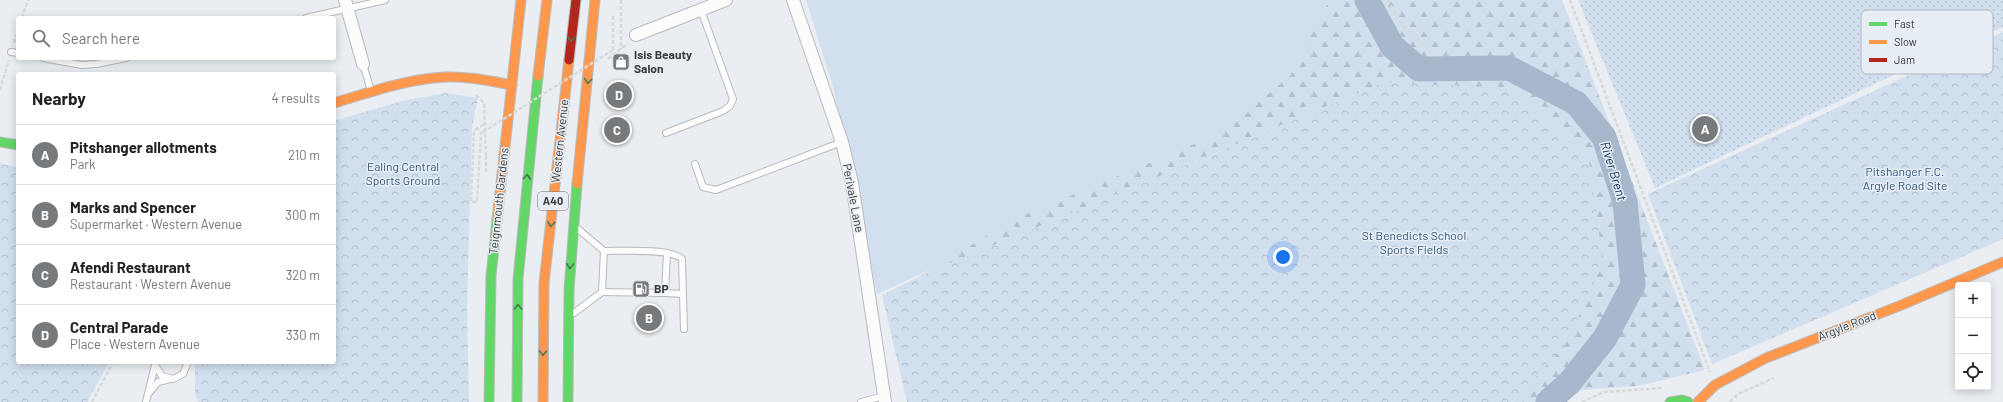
<!DOCTYPE html>
<meta charset="utf-8">
<style>
body{margin:0;font-family:Barlow,sans-serif;background:#f2f2f2;color:#222}
.controls{position:absolute;right:12px;bottom:12px;display:grid;overflow:hidden;border-radius:4px;box-shadow:0 2px 10px #0003}
.controls button{width:36px;height:36px;display:grid;place-items:center;padding:0;border:0;border-bottom:1px solid #e0e0e0;background:#fff;color:#222;font:20px sans-serif}
.you{position:absolute;left:1283px;top:257px;width:14px;height:14px;margin:-10px;border:3px solid #fff;border-radius:50%;background:#1a73e8;box-shadow:0 0 0 6px #1a73e833}
.badge{display:grid;place-items:center;width:26px;height:26px;border-radius:50%;background:#777a7d;color:#fff;font-size:13px;font-weight:700}
.pin{position:absolute;translate:-50% -50%;border:2px solid #fff;box-shadow:0 1px 4px #0006}
.list{margin:0;padding:0;list-style:none}
h2{display:flex;justify-content:space-between;align-items:center;height:52px;margin:0;padding:0 16px;font-size:17px}
h2 small{font-size:13px;font-weight:400;color:#767676}
.list li{display:grid;grid-template-columns:26px 1fr auto;gap:12px;align-items:center;box-sizing:border-box;height:60px;padding:0 16px;border-top:1px solid #e0e0e0}
.list b{display:block;font-size:15px;white-space:nowrap}
.list p{margin:0;font-size:13px;white-space:nowrap;color:#767676}
.list em{font-size:13px;font-style:normal;color:#767676}
.icon{flex:none;width:22px;height:22px;fill:none;stroke:currentColor;stroke-width:2;stroke-linecap:round;stroke-linejoin:round}
.map{position:relative;flex:none;width:2003px;height:402px;overflow:hidden}
.search{position:absolute;background:#fff;box-shadow:0 2px 10px #0003;left:16px;top:16px;width:320px;height:44px;display:flex;align-items:center;gap:10px;box-sizing:border-box;padding:0 14px;border-radius:4px;color:#767676;font-size:15px}
.panel{position:absolute;background:#fff;box-shadow:0 2px 10px #0003;left:16px;top:72px;width:320px;height:292px;border-radius:4px}
.map>svg:first-child{display:block}
.grass{fill:#d2dfef}
.forest{fill:url(#forest-firs)}
.park{fill:url(#park-crowns)}
.garden{fill:url(#garden-dots)}
.lines{fill:none;stroke-linecap:round;stroke-linejoin:round}
.river{stroke:#a8b8cc;stroke-width:25}
.lane-casing{stroke:#b8babd;stroke-width:8}
.street-casing{stroke:#b8babd;stroke-width:14}
.fast-casing{stroke:#b8babd;stroke-width:11}
.slow-casing{stroke:#b8babd;stroke-width:11}
.jam-casing{stroke:#b8babd;stroke-width:11}
.path{stroke:#d8d9da;stroke-width:2.5;stroke-dasharray:4 2;stroke-linecap:butt}
.lane{stroke:#fcfcfd;stroke-width:6}
.street{stroke:#fcfcfd;stroke-width:12}
.fast{stroke:#63d668;stroke-width:9}
.slow{stroke:#ff974d;stroke-width:9}
.jam{stroke:#b3261e;stroke-width:9}
.path-bridge{stroke:#d8d9da;stroke-width:2.5;stroke-dasharray:4 2;stroke-linecap:butt}
.oneway{stroke:#4a7a4f}
.labels{text-anchor:middle;stroke-width:3;stroke-linejoin:round;paint-order:stroke}
.shield{fill:#e7edf4;stroke:#6d7175;stroke-width:1}
.shield-label{font-size:11px;font-weight:bold;fill:#393c3e}
.poi-label{font-size:12px;font-weight:bold;fill:#393c3e;stroke:#e7edf4;text-anchor:start}
.street-label{font-size:12px;fill:#393c3e;stroke:#e7edf4}
.park-label{font-size:12px;fill:#375980;stroke:#e7edf4}
.water-label{font-size:13px;font-style:italic;fill:#0c2e52;stroke:#e7edf4}
.key{fill:#e7edf4;stroke:#b3b8bd;stroke-width:1}
.key-label{font-size:11px;fill:#393c3e}
</style>
<div class="map">
<svg width="2003" height="402" viewBox="0 0 2003 402">
<defs>
<pattern id="forest-firs" width="22" height="20" patternUnits="userSpaceOnUse"><rect width="22" height="20" fill="#d2dfef"/><path d="M5 1l3.5 6h-7zM16 11l3.5 6h-7z" fill="#b5c0ce"/></pattern>
<pattern id="park-crowns" width="20" height="18" patternUnits="userSpaceOnUse"><rect width="20" height="18" fill="#d2dfef"/><path d="M2 6a3 3 0 1 1 6 0M12 15a3 3 0 1 1 6 0" fill="none" stroke="#b5c0ce"/></pattern>
<pattern id="garden-dots" width="8" height="8" patternUnits="userSpaceOnUse"><rect width="8" height="8" fill="#d2dfef"/><path d="M2 2h.1M6 6h.1" fill="none" stroke="#b5c0ce" stroke-width="1.8" stroke-linecap="round"/></pattern>
</defs>
<rect width="100%" height="100%" fill="#eaedf1"/>
<polygon class="grass" points="806,0 1380,0 1328,89 877,294 833,87"/>
<polygon class="forest" points="1332,0 1562,0 1705,370 1637,386 1581,390 1566,402 1512,402 1566,344 1385,82 920,276 1015,219 1221,133 1291,75 1328,3"/>
<g class="park">
<polygon points="2003,32 2003,239 1712,364 1648,194"/>
<polygon points="1385,82 1513,88 1589,160 1603,263 1566,344 1512,402 907,402 882,295 920,276"/>
<polygon points="446,93 478,98 472,127 467,307 469,402 198,402 195,394 195,362 334,362 334,121 402,101"/>
<polygon points="0,163 18,168 18,362 109,362 87,402 0,402"/>
</g>
<polygon class="garden" points="1578,0 2003,0 2003,27 1902,71 1655,188"/>
<g class="lines">
<polyline class="river" points="1367,0 1392,46 1419,69 1509,68 1576,103 1604,137 1625,202 1633,285 1605,338 1570,382 1548,402"/>
<defs>
<g id="lane">
<polyline points="306,18 385,0"/>
<polyline points="11,52 18,53"/>
<polyline points="43,58 82,65 96,64 126,58"/>
<polyline points="363,64 371,91"/>
<polyline points="666,133 723,111 730,106 733,99 701,10"/>
<polyline points="695,164 703,187 716,190 842,142"/>
<path d="M 604,251 C 621,251 671,248 682,259 L 683,294 L 665,293"/>
<polyline points="602,292 665,293 667,253"/>
<polyline points="683,294 684,329"/>
<polyline points="574,313 602,292 604,251 578,229"/>
<polyline points="155,362 156,367 162,376 173,379 183,374 188,362"/>
<polyline points="150,392 158,382 170,379"/>
<polyline points="146,402 155,365"/>
<polyline points="861,402 884,396"/>
</g>
<g id="street">
<polyline points="345,0 363,64"/>
<polyline points="793,0 842,142 852,183 885,402"/>
<polyline points="636,35 726,0"/>
</g>
<g id="fast">
<polyline points="0,142 18,145"/>
<polyline points="489,402 491,276 497,220"/>
<polyline points="517,402 518,279 538,76"/>
<polyline points="568,402 569,290 577,184"/>
<polyline points="1670,402 1682,400 1688,402"/>
</g>
<g id="slow">
<polyline points="538,76 547,0"/>
<path d="M 334,103 C 370,92 407,79 445,77 C 467,76 490,81 512,85"/>
<polyline points="577,184 595,0"/>
<polyline points="497,220 521,0"/>
<polyline points="543,402 544,283 569,60"/>
<polyline points="1698,402 1715,385 1766,358 1899,306 2003,262"/>
</g>
<polyline id="jam" points="569,60 576,0"/>
</defs>
<use href="#lane" class="lane-casing"/>
<use href="#street" class="street-casing"/>
<use href="#fast" class="fast-casing"/>
<use href="#slow" class="slow-casing"/>
<use href="#jam" class="jam-casing"/>
<g class="path">
<polyline points="621,0 621,50"/>
<polyline points="1388,0 1403,26 1432,53"/>
<polyline points="1570,0 1710,372"/>
<polyline points="22,18 28,0"/>
<polyline points="14,43 18,30"/>
<polyline points="613,50 613,14"/>
<polyline points="608,59 627,44"/>
<polyline points="0,90 9,60"/>
<polyline points="476,95 484,103 486,157"/>
<polyline points="483,132 481,133 477,202 471,202 474,131 486,123"/>
<polyline points="486,172 486,157 489,157"/>
<polyline points="92,402 113,362"/>
<polyline points="1582,402 1604,392 1663,388"/>
<polyline points="1730,402 1738,394 1774,378"/>
</g>
<use href="#lane" class="lane"/>
<use href="#street" class="street"/>
<use href="#fast" class="fast"/>
<use href="#slow" class="slow"/>
<use href="#jam" class="jam"/>
<polyline class="path-bridge" points="483,132 613,50"/>
</g>
<defs><path id="oneway-chevron" d="M-2-3.5L2.5 0L-2 3.5" fill="none" stroke-width="1.6" stroke-linecap="round" stroke-linejoin="round"/></defs>
<g class="oneway">
<use href="#oneway-chevron" transform="translate(571 39) rotate(97)"/>
<use href="#oneway-chevron" transform="translate(588 81) rotate(96)"/>
<use href="#oneway-chevron" transform="translate(527 177) rotate(-85)"/>
<use href="#oneway-chevron" transform="translate(551 224) rotate(96)"/>
<use href="#oneway-chevron" transform="translate(570 266) rotate(93)"/>
<use href="#oneway-chevron" transform="translate(518 307) rotate(-89)"/>
<use href="#oneway-chevron" transform="translate(543 353) rotate(91)"/>
</g>
<defs>
<symbol id="shop-square" viewBox="-11 -11 22 22"><rect x="-9" y="-9" width="18" height="18" rx="4" fill="#777a7d" stroke="#e7edf4"/><path d="M-5-2.5h2.3a2.7 3.5 0 0 1 5.4 0H5L5.5 6h-11ZM-1.5-2.5h3a1.5 2.3 0 0 0-3 0Z" fill="#fff"/></symbol>
<symbol id="fuel-square" viewBox="-11 -11 22 22"><rect x="-9" y="-9" width="18" height="18" rx="4" fill="#777a7d" stroke="#e7edf4"/><path d="M-5.5-6h7V0h2V4h1.3V-2.5L3-4.5l.8-.8L6-3V5H2.5V1h-1V6h-7ZM-4.2-4.7v3.2H.2V-4.7Z" fill="#fff"/></symbol>
</defs>
<g fill-rule="evenodd">
<use href="#shop-square" x="611" y="52" width="20" height="20"/>
<use href="#fuel-square" x="631" y="279" width="20" height="20"/>
</g>
<g class="labels">
<rect class="shield" x="538" y="192" width="30" height="18" rx="3"/>
<g class="shield-label">
<text x="553" y="205">A40</text>
</g>
<g class="poi-label">
<text x="634" y="59">Isis Beauty<tspan x="634" dy="14">Salon</tspan></text>
<text x="654" y="293">BP</text>
</g>
<g class="street-label">
<text transform="translate(560 141) rotate(-84)" y="4">Western Avenue</text>
<text transform="translate(853 198) rotate(79)" y="4">Perivale Lane</text>
<text transform="translate(499 201) rotate(-84)" y="4">Teignmouth Gardens</text>
<text transform="translate(1847 326) rotate(-21)" y="4">Argyle Road</text>
</g>
<g class="park-label">
<text x="403" y="171">Ealing Central<tspan x="403" dy="14">Sports Ground</tspan></text>
<text x="1905" y="176">Pitshanger F.C.<tspan x="1905" dy="14">Argyle Road Site</tspan></text>
<text x="1414" y="240">St Benedicts School<tspan x="1414" dy="14">Sports Fields</tspan></text>
</g>
<g class="water-label">
<text transform="translate(1614 171) rotate(73)" y="5">River Brent</text>
</g>
</g>
<rect x="1861" y="10" width="132" height="64" rx="6" class="key"/>
<rect x="1869" y="22" width="18" height="4" fill="#63d668"/>
<rect x="1869" y="40" width="18" height="4" fill="#ff974d"/>
<rect x="1869" y="58" width="18" height="4" fill="#b3261e"/>
<g class="key-label">
<text x="1894" y="28">Fast</text>
<text x="1894" y="46">Slow</text>
<text x="1894" y="64">Jam</text>
</g>
</svg>
<div class="controls">
<button>+</button>
<button>−</button>
<button><svg class="icon" aria-label="locate" viewBox="0 0 24 24"><circle cx="12" cy="12" r="6"/><path d="M12 2v4M12 18v4M2 12h4M18 12h4"/></svg></button>
</div>
<div class="you"></div>
<div class="pin badge" style="left:1705px;top:129px">A</div>
<div class="pin badge" style="left:649px;top:318px">B</div>
<div class="pin badge" style="left:617px;top:130px">C</div>
<div class="pin badge" style="left:619px;top:95px">D</div>
<div class="search"><svg class="icon" aria-label="search" viewBox="0 0 24 24"><circle cx="10" cy="10" r="6"/><path d="M15 15l6 6"/></svg>Search here</div>
<section class="panel">
<h2>Nearby<small>4 results</small></h2>
<ul class="list">
<li><span class="badge">A</span><div><b>Pitshanger allotments</b><p>Park</p></div><em>210 m</em></li>
<li><span class="badge">B</span><div><b>Marks and Spencer</b><p>Supermarket · Western Avenue</p></div><em>300 m</em></li>
<li><span class="badge">C</span><div><b>Afendi Restaurant</b><p>Restaurant · Western Avenue</p></div><em>320 m</em></li>
<li><span class="badge">D</span><div><b>Central Parade</b><p>Place · Western Avenue</p></div><em>330 m</em></li>
</ul>
</section>
</div>
